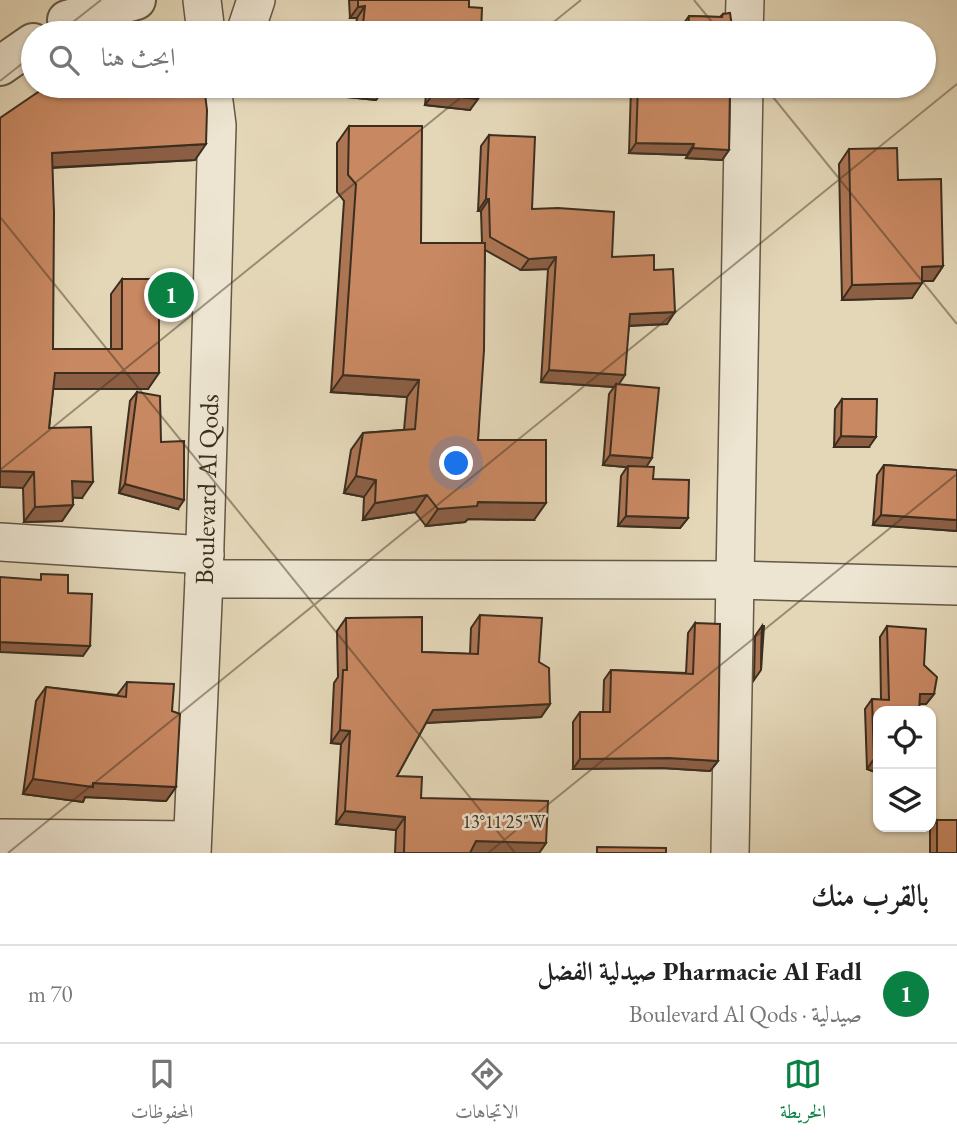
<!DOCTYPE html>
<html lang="ar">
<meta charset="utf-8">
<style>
body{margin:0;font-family:"EB Garamond",Amiri,serif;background:#f6f6f6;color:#222;direction:rtl}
.controls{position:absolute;right:21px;bottom:21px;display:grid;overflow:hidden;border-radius:14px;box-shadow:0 2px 5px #0004}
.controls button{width:63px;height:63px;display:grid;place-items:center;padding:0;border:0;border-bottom:2px solid #e0e0e0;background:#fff;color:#222;font:35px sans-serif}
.you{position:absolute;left:457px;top:464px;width:24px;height:24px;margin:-18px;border:5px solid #fff;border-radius:50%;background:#1a73e8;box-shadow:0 0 0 10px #1a73e833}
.badge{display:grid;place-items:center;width:46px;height:46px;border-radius:50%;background:#0b8043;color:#fff;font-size:23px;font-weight:700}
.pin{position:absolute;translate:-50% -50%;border:4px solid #fff;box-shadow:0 2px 7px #0006}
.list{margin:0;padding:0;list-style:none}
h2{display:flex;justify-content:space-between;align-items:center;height:91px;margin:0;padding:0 28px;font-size:30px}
h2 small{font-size:23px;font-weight:400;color:#767676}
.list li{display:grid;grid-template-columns:46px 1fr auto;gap:21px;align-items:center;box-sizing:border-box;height:98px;padding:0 28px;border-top:2px solid #e0e0e0}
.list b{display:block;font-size:26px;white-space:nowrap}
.list p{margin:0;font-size:23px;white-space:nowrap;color:#767676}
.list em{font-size:23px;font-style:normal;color:#767676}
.icon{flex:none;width:38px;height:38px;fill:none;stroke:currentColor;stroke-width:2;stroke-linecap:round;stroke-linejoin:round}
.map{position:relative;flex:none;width:957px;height:853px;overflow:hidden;direction:ltr}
.search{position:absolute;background:#fff;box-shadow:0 2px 5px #0004;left:21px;right:21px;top:21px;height:77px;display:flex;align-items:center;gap:18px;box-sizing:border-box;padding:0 24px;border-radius:38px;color:#767676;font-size:26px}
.sheet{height:189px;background:#fff}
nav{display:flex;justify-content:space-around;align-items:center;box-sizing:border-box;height:98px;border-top:2px solid #e0e0e0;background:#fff;font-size:19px;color:#767676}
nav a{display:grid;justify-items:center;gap:4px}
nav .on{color:#0b8043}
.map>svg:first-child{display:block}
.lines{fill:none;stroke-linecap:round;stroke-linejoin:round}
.minor-casing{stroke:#655845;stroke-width:40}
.tertiary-casing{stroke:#655845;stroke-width:42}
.minor{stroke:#ede5d1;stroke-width:37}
.tertiary{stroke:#ede5d1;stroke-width:38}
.wall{fill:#ac7554;stroke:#3b2e1f;stroke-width:2}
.shaded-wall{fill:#8c5f45;stroke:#3b2e1f;stroke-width:2}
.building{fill:#c88862;stroke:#3b2e1f;stroke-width:2}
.ticks{fill:none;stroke:#3b2e1f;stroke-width:2;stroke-opacity:0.45}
.labels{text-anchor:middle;stroke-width:5;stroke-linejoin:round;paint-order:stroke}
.street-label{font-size:26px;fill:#3b2e1f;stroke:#ede5d1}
.ticks-label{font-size:18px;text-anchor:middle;fill:#3b2e1f;stroke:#ede5d1;stroke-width:5;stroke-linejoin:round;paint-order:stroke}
</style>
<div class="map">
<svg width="957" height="853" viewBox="0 0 957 853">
<rect width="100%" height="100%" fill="#e4d7b8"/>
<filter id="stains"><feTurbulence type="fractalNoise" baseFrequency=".00286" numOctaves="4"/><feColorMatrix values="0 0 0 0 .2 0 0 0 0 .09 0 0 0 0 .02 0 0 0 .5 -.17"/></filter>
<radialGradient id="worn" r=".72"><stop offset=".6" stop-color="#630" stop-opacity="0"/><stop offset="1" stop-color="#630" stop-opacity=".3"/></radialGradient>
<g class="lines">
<defs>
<g id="minor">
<polyline points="202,0 206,33"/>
<polyline points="245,33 256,0"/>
<polyline points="744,33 745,0"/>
<polyline points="0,542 205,555"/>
<polyline points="204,579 733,580 957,586"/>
<polyline points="0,838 192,840"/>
<path id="s1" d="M 192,853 L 204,579 L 217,125 L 212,86"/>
<polyline points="730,853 744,86"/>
</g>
<g id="tertiary">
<polyline points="67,20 136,0"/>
<polyline points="0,66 33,43"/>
</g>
</defs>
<use href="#minor" class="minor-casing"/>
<use href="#tertiary" class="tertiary-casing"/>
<use href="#minor" class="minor"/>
<use href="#tertiary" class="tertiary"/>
</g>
<g class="wall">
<polygon points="349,0 469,0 469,7 481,33 355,33 357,18 350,18"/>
<polygon points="723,14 733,33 517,33 521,28 681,29 682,26 689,16 720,17"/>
<polygon points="348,86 479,86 470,110 425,105 426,95 384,88 376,100 347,97"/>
<polygon points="519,86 730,86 729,150 722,160 686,158 687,155 629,153 631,88 547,90 520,93"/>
<polygon points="0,118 195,160 52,168 53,349 111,349 111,294 122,279 148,389 53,389 49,428 82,498 73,497 73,505 62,521 24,522 23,488"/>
<polygon points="349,126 421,243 482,243 481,211 478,211 481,146 489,135 532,209 612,257 654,270 667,324 629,326 619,384 646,467 653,479 688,518 680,528 618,526 621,476 627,467 603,465 609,394 614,387 541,382 548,269 521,270 485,250 478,440 534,520 468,519 465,522 426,526 415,512 363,520 364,497 344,493 351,450 363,433 404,430 407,397 331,392 344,201 337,192 337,143"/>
<polygon points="849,149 898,180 943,266 933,281 922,281 912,298 842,300 839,164"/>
<polygon points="137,392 178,509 119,493 130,401"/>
<polygon points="842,399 869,447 834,447 835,409"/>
<polygon points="884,465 957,470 957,531 873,525 877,475"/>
<polygon points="480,615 539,662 550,704 541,717 426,723 397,776 421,798 546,843 539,853 395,853 396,830 336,824 341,744 331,743 334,683 338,677 337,631 346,618 422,652 470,654 471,628"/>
<polygon points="695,623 718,761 710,771 662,768 573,769 573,722 580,712 603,712 604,680 611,670 686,673 688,633"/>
<polygon points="762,626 761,670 754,680 755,636"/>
<polygon points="887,626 924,665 934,694 926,704 920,704 878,773 867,769 865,709 872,699 881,700 880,637"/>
<polygon points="127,682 172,711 176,787 166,801 85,797 83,802 23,794 36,701 46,687 117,695"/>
<polygon points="937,820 957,853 930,853 930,830"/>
</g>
<g class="shaded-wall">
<polygon points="365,6 357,18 350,18 358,7"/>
<polygon points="355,86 361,86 384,88 376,100 347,97"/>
<polygon points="378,86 432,86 426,95 377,87"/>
<polygon points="525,86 632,86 631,88 547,90 520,93"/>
<polygon points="433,94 478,99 470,110 425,105"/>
<polygon points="636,143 694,144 687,155 629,153"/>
<polygon points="206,144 195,160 41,168 52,153"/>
<polygon points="693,148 729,150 722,160 686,158"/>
<polygon points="486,199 489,199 481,211 478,211"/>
<polygon points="556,257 548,269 521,270 529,259"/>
<polygon points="943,266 933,281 912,281 922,267"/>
<polygon points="922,283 912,298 842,300 852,285"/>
<polygon points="675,312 667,324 622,326 630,314"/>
<polygon points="549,370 625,375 617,387 616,384 614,387 541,382"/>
<polygon points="55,373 159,373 148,389 44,389"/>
<polygon points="343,375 419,380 407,397 331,392"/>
<polygon points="841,436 876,437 869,447 834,447"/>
<polygon points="610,455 652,458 645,469 603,465"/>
<polygon points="0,471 34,472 23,488 0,487"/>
<polygon points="356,476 376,480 364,497 344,493"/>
<polygon points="72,481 93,482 82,498 61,497"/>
<polygon points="125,484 184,500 178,509 119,493"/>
<polygon points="427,495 415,512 363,520 375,503"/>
<polygon points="478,502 546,503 534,520 468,519 465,522 426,526 438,509"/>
<polygon points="73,505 62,521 24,522 35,507"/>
<polygon points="881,515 957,520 957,531 873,525"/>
<polygon points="626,516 688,518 680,528 618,526"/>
<polygon points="0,642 90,646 83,656 0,652"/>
<polygon points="920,694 934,694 926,704 913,704"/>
<polygon points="550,704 541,717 424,723 433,710"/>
<polygon points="340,730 350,731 341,744 331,743"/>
<polygon points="669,758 718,761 710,771 662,768 573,769 580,759"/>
<polygon points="874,759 878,760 878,773 867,769"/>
<polygon points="33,779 93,783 176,787 166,801 85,797 83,802 23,794"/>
<polygon points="345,811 405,817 396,830 336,824"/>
<polygon points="476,841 546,843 539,853 467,853"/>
</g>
<g class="building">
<polygon points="358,0 469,0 469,7 482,8 481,33 362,33 365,6 358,7"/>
<polygon points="730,13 733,33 522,33 521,28 625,26 688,29 689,16 722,17 723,14"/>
<polygon points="195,27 195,33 121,33 123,32"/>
<polygon points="47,86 204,86 207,110 206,144 52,153 54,213 53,349 122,349 122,279 159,279 159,373 55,373 49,428 91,427 93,482 72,481 73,505 35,507 34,472 0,471 0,118"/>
<polygon points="361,86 384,86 384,88"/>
<polygon points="433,86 479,86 478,99 433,94"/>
<polygon points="638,86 730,86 729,150 693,148 694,144 636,143"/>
<polygon points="349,126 422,126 421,243 485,243 484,350 478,440 546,440 546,503 478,502 477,506 438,509 427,495 375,503 376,480 356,476 363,433 415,429 419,380 343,375 356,184 348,175"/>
<polygon points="489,135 535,137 532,209 558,208 614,212 612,257 654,255 654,270 673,269 675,312 630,314 625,375 549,370 556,257 529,259 490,237 489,199 486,199"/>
<polygon points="897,148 898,180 941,179 943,266 922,267 922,283 852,285 849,149"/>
<polygon points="616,384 659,388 652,458 610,455"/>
<polygon points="137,392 160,396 161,442 184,441 184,500 125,484"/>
<polygon points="842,399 877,399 876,437 841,436"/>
<polygon points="884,465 957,470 957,520 881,515"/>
<polygon points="628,466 654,467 653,479 689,480 688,518 626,516"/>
<polygon points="41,574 68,575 68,593 92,594 90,646 0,642 0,577 41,580"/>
<polygon points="480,615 542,618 539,662 549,668 550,704 433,710 397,776 422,777 421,798 548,801 546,843 476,841 470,853 404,853 405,817 345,811 350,731 340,730 343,670 347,670 346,618 422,617 422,652 478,654"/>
<polygon points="695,623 720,624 718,761 669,758 580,759 580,712 610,712 611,670 693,674"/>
<polygon points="762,626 764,626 761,670"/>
<polygon points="887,626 926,629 924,665 937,677 934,694 920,694 919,711 878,711 878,760 874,759 872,699 889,700"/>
<polygon points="127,682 174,684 172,711 180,714 176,787 93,783 93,787 33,779 46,687 126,697"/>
<rect x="937" y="820" width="20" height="33"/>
<polygon points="597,847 666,848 666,853 597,853"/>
</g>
<path class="ticks" d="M 694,0 L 721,33M 59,33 L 101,0M 540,33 L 581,0M 0,81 L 33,55M 764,86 L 957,324M 0,217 L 515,853M 0,470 L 475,86M 8,853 L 957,84M 488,853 L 957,474"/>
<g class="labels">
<g class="street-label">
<text dy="9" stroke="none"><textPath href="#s1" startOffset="364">Boulevard Al Qods</textPath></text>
</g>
</g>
<g class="ticks-label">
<text x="504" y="828">13°11'25"W</text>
</g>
<rect width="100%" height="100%" filter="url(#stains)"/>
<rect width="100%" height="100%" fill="url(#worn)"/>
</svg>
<div class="controls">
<button><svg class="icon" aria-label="locate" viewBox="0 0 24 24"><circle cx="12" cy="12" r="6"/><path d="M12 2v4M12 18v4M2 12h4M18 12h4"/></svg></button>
<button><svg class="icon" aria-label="layers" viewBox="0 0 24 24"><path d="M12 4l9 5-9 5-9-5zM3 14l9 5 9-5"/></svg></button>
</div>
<div class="you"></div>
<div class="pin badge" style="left:171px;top:295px">1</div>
<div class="search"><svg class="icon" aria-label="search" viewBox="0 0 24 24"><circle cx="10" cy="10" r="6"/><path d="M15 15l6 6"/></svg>ابحث هنا</div>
</div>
<section class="sheet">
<h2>بالقرب منك<small></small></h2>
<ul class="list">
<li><span class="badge">1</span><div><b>Pharmacie Al Fadl صيدلية الفضل</b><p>صيدلية · Boulevard Al Qods</p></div><em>70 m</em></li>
</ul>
</section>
<nav>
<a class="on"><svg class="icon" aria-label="map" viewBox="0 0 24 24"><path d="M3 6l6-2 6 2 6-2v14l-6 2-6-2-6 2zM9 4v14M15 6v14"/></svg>الخريطة</a>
<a><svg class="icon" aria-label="directions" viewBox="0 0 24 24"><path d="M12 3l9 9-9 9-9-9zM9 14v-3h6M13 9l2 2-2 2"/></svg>الاتجاهات</a>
<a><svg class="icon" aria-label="saved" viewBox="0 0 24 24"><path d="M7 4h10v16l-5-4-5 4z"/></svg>المحفوظات</a>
</nav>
